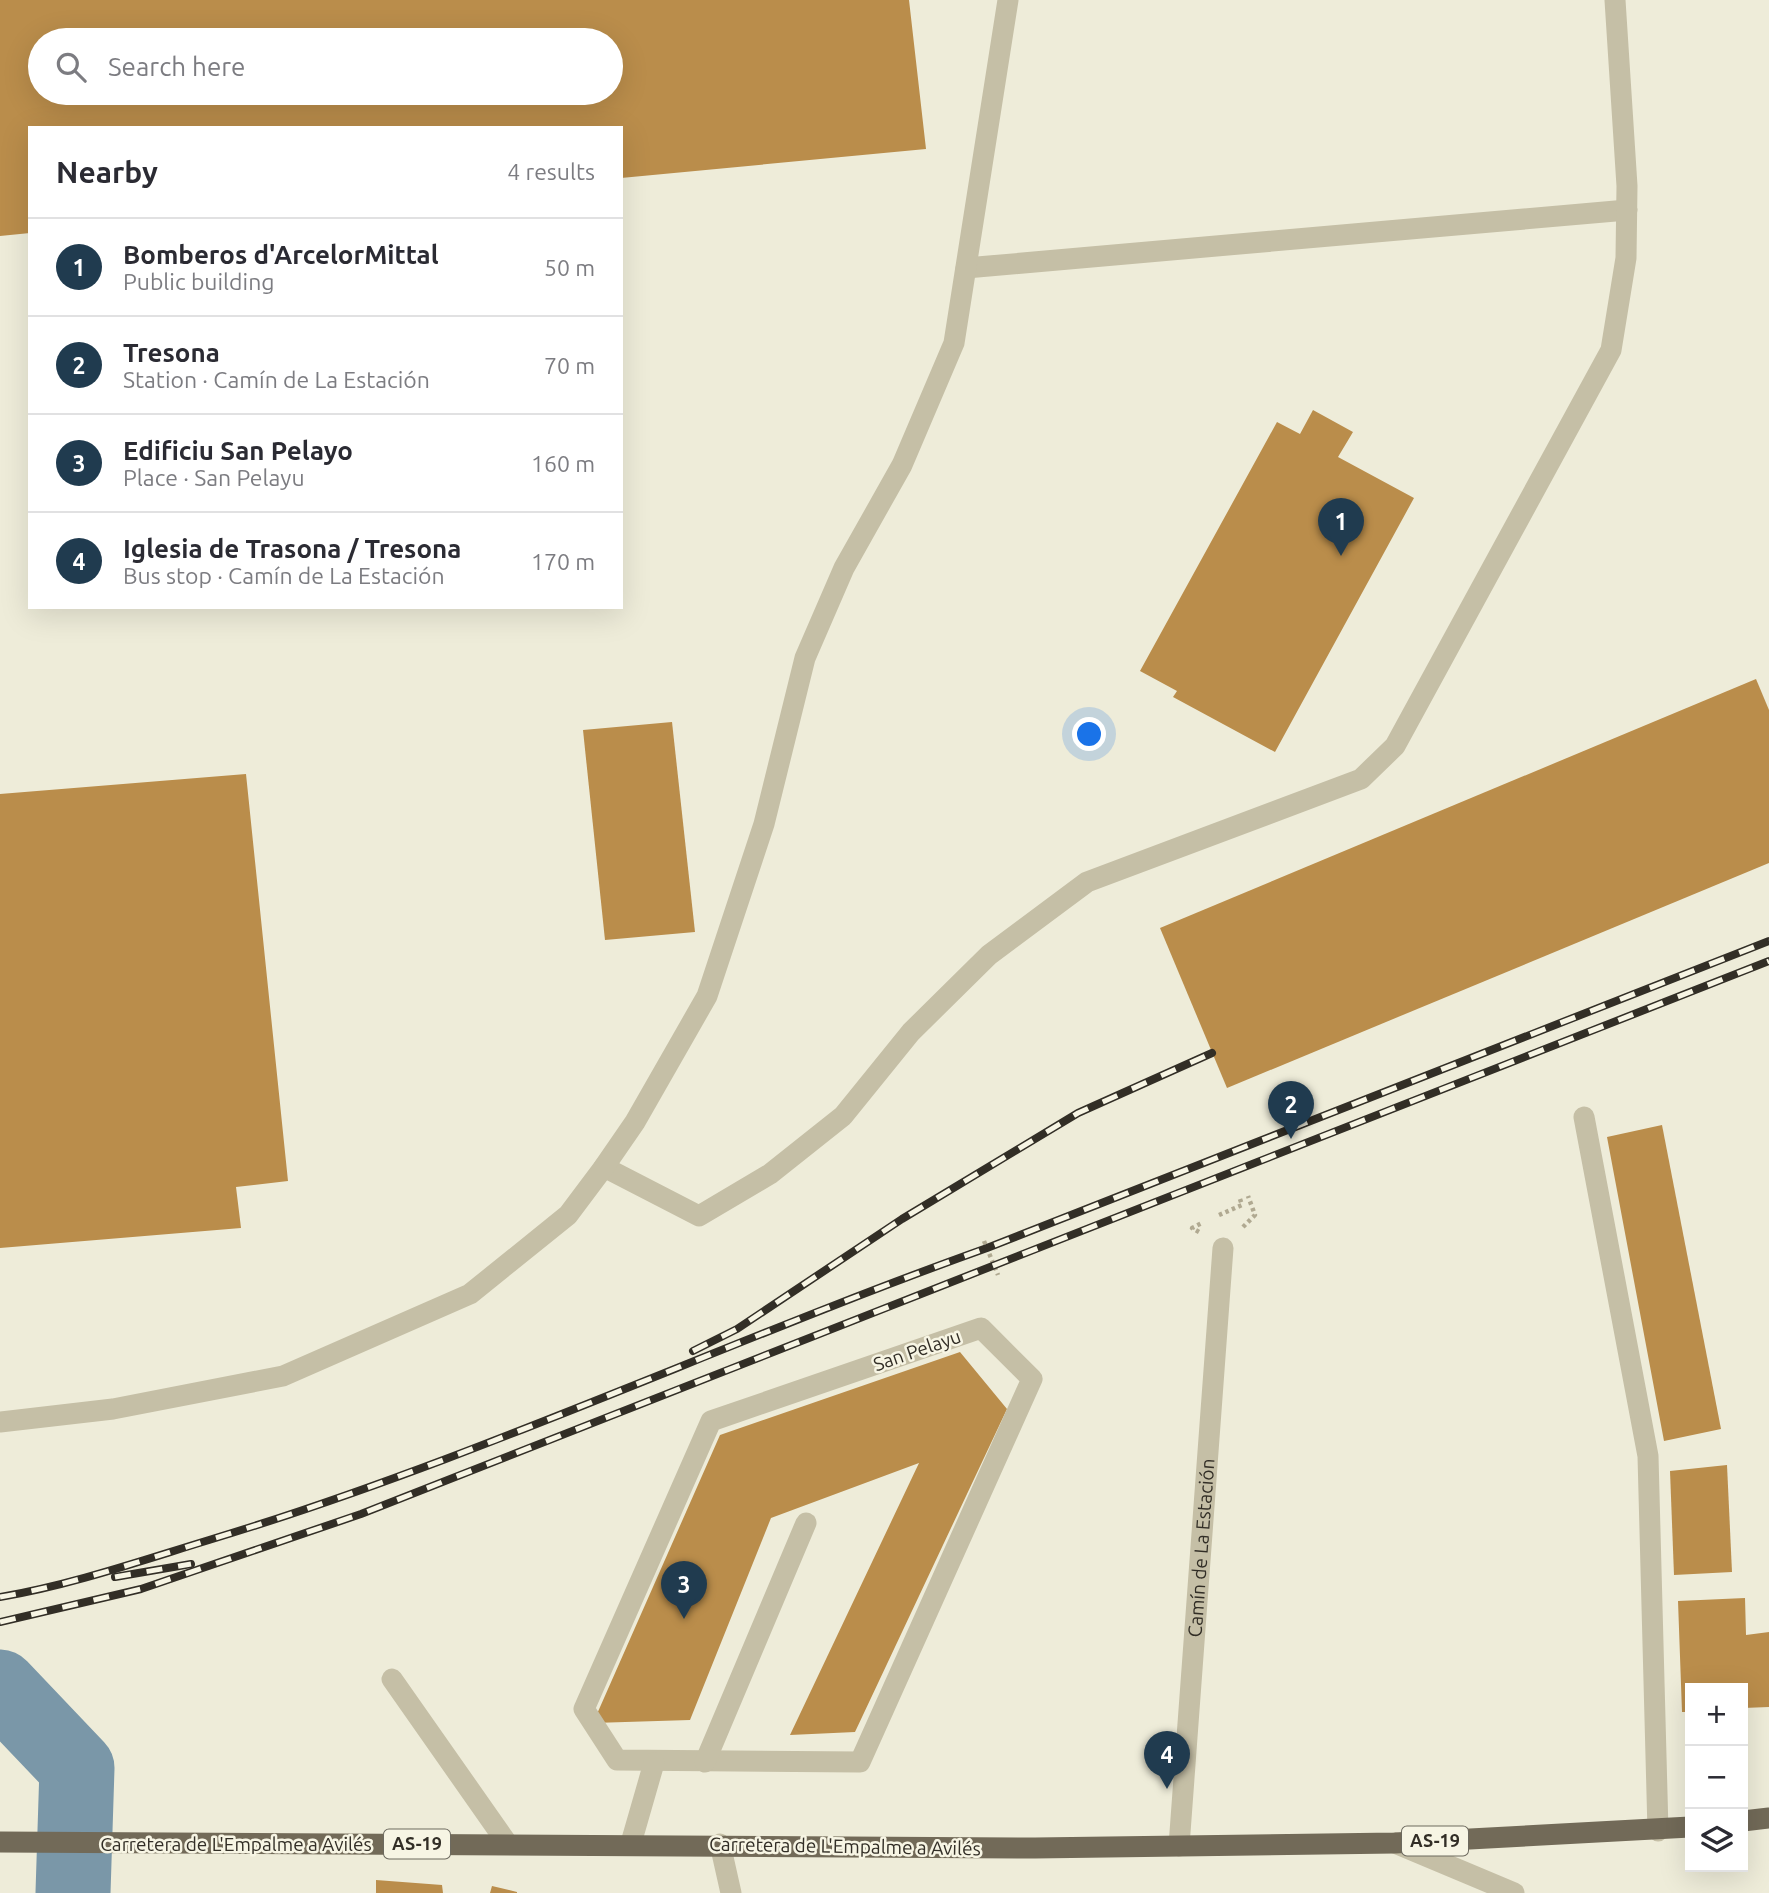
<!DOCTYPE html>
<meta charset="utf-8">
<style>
body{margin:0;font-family:Ubuntu,sans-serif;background:#f2f2f3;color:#2b2b33}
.controls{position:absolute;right:21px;bottom:21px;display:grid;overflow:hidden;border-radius:0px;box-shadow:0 7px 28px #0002}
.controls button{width:63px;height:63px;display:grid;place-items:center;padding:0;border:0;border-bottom:2px solid #e1e1e2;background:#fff;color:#2b2b33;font:35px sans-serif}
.you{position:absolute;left:1090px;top:735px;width:24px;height:24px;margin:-18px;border:5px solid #fff;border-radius:50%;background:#1a73e8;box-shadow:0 0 0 10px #1a73e833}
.badge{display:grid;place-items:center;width:46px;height:46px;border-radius:50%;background:#203b4f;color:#fff;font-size:23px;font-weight:700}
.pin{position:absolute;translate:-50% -58px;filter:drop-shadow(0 2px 4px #0008)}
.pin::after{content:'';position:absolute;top:37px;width:24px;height:21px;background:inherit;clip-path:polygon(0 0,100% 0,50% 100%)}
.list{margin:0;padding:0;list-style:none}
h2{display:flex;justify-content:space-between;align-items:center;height:91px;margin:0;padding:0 28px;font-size:30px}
h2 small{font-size:23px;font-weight:400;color:#7c7c81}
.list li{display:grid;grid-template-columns:46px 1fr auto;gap:21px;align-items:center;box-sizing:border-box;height:98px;padding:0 28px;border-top:2px solid #e1e1e2}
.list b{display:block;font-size:26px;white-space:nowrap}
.list p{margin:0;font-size:23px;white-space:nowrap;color:#7c7c81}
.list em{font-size:23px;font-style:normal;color:#7c7c81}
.icon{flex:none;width:38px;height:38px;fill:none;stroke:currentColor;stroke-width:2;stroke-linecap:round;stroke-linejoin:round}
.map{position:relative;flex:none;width:1769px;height:1893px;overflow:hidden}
.search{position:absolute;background:#fff;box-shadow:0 7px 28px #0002;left:28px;top:28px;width:595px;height:77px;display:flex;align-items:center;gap:18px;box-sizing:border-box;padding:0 24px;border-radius:38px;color:#7c7c81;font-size:26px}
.panel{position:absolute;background:#fff;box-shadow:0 7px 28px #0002;left:28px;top:126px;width:595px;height:483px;border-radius:0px}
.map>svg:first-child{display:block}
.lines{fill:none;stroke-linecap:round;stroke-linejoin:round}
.river{stroke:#7a97a8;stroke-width:75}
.building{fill:#ba8d4b;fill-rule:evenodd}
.path{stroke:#b0a991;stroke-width:4.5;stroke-dasharray:3.5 3.5;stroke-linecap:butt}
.minor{stroke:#c5bfa6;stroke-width:21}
.major{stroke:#726a58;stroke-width:21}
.rail-casing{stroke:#322e26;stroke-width:8}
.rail{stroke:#f7f5e4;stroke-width:5;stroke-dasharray:16;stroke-linecap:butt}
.labels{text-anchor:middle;stroke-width:5;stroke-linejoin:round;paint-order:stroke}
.shield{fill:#f7f5e4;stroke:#6d6a5f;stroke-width:2}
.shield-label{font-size:18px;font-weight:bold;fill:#322e26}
.street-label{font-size:19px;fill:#322e26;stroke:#f7f5e4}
</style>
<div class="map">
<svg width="1769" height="1893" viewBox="0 0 1769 1893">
<rect width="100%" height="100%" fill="#eeecd9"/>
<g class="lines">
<polyline class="river" points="0,1687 77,1768 73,1893"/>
</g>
<g class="building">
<path d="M 0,0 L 909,0 L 926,149 L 621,178 L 621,128 L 30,128 L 30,233 L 0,236 ZM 40,40 L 611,40 L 611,93 L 40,93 Z"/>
<polygon points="1313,410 1353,432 1338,457 1414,498 1275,752 1173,697 1177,691 1140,671 1277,422 1300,434"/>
<polygon points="1756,679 1769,710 1769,863 1227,1088 1160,928"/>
<polygon points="672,722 695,932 605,940 583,730"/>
<polygon points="246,774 288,1181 236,1187 241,1228 0,1248 0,794"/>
<polygon points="1662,1125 1721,1429 1664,1441 1607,1137"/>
<polygon points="960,1352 1007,1409 855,1732 790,1735 919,1463 771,1518 690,1720 593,1723 720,1435"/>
<polygon points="1727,1465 1732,1572 1674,1575 1670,1471"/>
<polygon points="1745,1598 1746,1635 1769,1632 1769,1707 1743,1708 1743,1688 1690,1688 1690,1712 1682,1712 1678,1601"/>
<polygon points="376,1880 442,1885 443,1893 376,1893"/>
<polygon points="492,1886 517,1892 517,1893 490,1893"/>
</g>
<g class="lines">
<g class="path">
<polyline points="1219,1215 1242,1205 1240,1199"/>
<polyline points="1243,1227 1255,1215 1248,1196"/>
<polyline points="1199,1232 1192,1228 1202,1223"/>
<polyline points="984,1241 998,1275"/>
</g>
<g class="minor">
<polyline points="966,268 1627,210"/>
<polyline points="1584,1117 1648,1456 1658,1831"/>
<polyline points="604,1167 699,1216 770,1174 843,1116 911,1032 989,955 1087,882 1361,779 1395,746 1611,350 1626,258 1627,186 1615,0"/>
<polygon points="981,1328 1032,1379 860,1762 617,1760 584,1709 711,1421"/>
<polyline points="0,1422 113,1409 283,1376 470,1294 568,1215 604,1167 635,1122 707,996 764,824 805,658 844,568 902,465 954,343 1008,0"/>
<polyline points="392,1679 507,1843"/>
<polyline points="705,1762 806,1523"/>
<polyline points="631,1843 654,1763"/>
<polyline points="1395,1843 1514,1893"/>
<polyline points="720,1844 731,1893"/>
<path id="s1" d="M 1179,1846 L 1223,1248"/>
</g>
<g class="major">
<polyline points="1743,1821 1769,1818"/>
<polyline points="0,1842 1035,1848 1395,1843 1690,1827"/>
</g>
<defs>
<g id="rail">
<polyline points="693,1351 737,1329 902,1219 1078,1113 1212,1053"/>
<polyline points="115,1577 191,1564"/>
<path d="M 0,1597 C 71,1585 140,1561 209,1540 C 475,1460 726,1341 987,1248 L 1769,941"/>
<polyline points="0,1622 141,1589 361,1514 1769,961"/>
</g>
</defs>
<use href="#rail" class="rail-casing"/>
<use href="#rail" class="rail"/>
</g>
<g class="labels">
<g class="shield">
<rect x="1402" y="1826.5" width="66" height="29" rx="5"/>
<rect x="384" y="1829.5" width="66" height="29" rx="5"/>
</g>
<g class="shield-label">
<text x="1435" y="1847">AS-19</text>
<text x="417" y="1850">AS-19</text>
</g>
<g class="street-label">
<text transform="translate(917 1350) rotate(-19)" y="7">San Pelayu</text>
<text dy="7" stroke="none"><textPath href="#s1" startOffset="299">Camín de La Estación</textPath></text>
<text x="236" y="1851">Carretera de L'Empalme a Avilés</text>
<text transform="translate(845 1846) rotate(1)" y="7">Carretera de L'Empalme a Avilés</text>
</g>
</g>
</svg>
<div class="controls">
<button>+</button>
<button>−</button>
<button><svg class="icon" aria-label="layers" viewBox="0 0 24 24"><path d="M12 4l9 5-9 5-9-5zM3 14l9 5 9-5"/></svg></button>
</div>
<div class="you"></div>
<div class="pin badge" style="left:1341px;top:556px">1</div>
<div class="pin badge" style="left:1291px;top:1139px">2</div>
<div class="pin badge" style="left:684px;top:1619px">3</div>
<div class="pin badge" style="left:1167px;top:1789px">4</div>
<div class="search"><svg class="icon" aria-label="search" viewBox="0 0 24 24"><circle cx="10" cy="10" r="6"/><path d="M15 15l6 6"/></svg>Search here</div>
<section class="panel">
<h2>Nearby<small>4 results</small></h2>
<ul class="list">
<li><span class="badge">1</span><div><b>Bomberos d'ArcelorMittal</b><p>Public building</p></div><em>50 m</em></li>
<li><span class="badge">2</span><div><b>Tresona</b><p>Station · Camín de La Estación</p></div><em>70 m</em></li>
<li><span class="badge">3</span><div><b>Edificiu San Pelayo</b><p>Place · San Pelayu</p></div><em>160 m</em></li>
<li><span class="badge">4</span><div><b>Iglesia de Trasona / Tresona</b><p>Bus stop · Camín de La Estación</p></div><em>170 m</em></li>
</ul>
</section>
</div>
